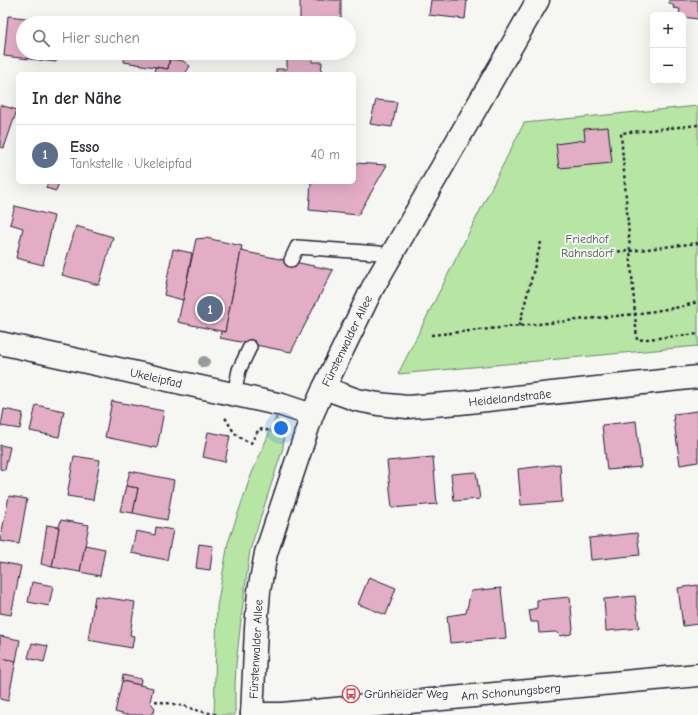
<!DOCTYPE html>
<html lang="de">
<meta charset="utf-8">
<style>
body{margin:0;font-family:"Comic Neue",sans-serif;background:#f2f2f3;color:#2b2b33}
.controls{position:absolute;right:12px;top:12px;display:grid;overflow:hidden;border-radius:6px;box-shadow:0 4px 16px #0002}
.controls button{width:36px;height:36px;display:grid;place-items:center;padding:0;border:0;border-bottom:1px solid #e1e1e2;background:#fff;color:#2b2b33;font:20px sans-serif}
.you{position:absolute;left:281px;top:428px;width:14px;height:14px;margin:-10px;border:3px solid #fff;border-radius:50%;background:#1a73e8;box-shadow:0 0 0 6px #1a73e833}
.badge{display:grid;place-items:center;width:26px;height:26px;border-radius:50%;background:#d1495b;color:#fff;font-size:13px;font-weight:700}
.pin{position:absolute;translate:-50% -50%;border:2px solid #fff;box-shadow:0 1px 4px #0006}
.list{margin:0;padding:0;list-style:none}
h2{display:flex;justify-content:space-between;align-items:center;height:52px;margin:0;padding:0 16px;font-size:17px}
h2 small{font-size:13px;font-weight:400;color:#7c7c81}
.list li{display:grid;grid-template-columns:26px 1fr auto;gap:12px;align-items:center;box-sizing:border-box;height:60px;padding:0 16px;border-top:1px solid #e1e1e2}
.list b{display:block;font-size:15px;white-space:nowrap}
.list p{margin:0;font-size:13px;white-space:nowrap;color:#7c7c81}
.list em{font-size:13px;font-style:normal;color:#7c7c81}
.icon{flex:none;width:22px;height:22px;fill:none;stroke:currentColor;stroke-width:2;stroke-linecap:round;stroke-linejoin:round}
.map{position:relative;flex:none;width:698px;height:715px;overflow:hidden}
.search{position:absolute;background:#fff;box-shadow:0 4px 16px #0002;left:16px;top:16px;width:340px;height:44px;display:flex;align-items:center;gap:10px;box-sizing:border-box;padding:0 14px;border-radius:22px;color:#7c7c81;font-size:15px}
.panel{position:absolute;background:#fff;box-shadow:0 4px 16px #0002;left:16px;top:72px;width:340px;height:112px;border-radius:6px}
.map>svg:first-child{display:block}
.green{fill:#b6e5a4;stroke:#6c8470}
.building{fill:#e3adc5;stroke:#22223b}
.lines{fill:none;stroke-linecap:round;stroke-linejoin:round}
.lane-casing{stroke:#22223b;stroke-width:16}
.street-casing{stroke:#22223b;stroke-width:25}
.secondary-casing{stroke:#22223b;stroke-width:25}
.path{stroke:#22223b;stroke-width:2.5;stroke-dasharray:3 3;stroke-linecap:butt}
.lane{stroke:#f6f6f2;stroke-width:13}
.street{stroke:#f6f6f2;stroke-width:22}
.secondary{stroke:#f6f6f2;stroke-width:22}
.tree{fill:#969c9c}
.labels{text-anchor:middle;stroke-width:4;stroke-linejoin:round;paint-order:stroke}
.park-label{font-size:12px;fill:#475355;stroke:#f6f6f2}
.street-label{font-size:12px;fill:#22223b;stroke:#f6f6f2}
.poi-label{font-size:12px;fill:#22223b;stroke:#f6f6f2;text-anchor:start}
</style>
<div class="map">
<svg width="698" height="715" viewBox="0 0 698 715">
<rect width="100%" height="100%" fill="#f6f6f2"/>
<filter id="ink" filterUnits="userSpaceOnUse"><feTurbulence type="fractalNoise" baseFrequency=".025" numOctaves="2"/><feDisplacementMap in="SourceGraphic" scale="8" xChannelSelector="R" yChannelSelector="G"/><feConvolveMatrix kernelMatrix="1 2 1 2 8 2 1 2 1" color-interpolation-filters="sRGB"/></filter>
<g filter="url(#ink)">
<g class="green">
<polygon points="698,106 698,346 398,374 524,123"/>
<polygon points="276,417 284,432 283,448 250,550 242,611 236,665 235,686 235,715 214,715 217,607 228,543 250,478"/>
</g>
<g class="building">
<rect x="300" y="0" width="41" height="23"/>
<polygon points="431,0 467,0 465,19 429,15"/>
<polygon points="669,0 698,0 698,19 683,17 683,15 679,15 680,9 673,8 674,6 669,3"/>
<polygon points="8,16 61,22 61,23 23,23 23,53 57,53 56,62 4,56"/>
<polygon points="125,53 170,53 168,69 124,62"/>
<polygon points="287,53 312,54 312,62 322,62 321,73 276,74 276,69 287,69"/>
<polygon points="170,59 183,61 190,66 185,74 154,74 155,67 168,69"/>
<polygon points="376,100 397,102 392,127 370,124"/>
<polygon points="0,105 17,110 4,148 0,147"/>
<polygon points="608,127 612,163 559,168 556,144 585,140 584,129"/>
<polygon points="354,163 387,165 358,215 309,210 311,182 354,182"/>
<polygon points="48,182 59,182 56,191 46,188"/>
<polygon points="15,206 54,216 43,265 16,258 23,228 10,224"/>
<polygon points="76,226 113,237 99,285 62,275"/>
<polygon points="206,238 242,246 225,332 178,322 196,239"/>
<polygon points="173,249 192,253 183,300 164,295"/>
<polygon points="241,251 333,270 291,352 220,338 221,331 225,332"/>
<polygon points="112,401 164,411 157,448 105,437"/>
<polygon points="36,405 64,411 59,437 30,431"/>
<polygon points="4,409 23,413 20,429 1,426"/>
<polygon points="698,411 698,462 680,465 673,414"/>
<polygon points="636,421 641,467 607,470 602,425"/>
<polygon points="208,432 230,436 225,462 203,457"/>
<polygon points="0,445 10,447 5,470 0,469"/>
<polygon points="74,456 100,460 93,500 67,496"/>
<polygon points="433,457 437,504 392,508 387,461"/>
<polygon points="560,464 562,502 521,505 518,469"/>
<polygon points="130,471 174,480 167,520 133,513 138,488 126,486"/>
<polygon points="476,472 480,499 454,501 451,474"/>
<polygon points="126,486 138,488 133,513 120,511"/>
<polygon points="9,496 27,499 19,544 0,541"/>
<polygon points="61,520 89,525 80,572 52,567 59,527"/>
<polygon points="47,525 59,527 52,567 41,564"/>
<polygon points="156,527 173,530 167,560 131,553 136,531 155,535"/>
<polygon points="637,533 640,555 591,560 589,538"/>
<polygon points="199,544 213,546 210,570 196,568"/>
<polygon points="85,545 105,549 100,576 80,572"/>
<polygon points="0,562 21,566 11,615 0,613"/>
<polygon points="369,577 396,588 386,615 358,604"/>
<polygon points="32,582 53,586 49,606 28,602"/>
<polygon points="698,585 698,624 683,626 678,588"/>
<polygon points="501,588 506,638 450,643 447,616 466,613 471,591"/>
<polygon points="95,596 135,602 130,635 134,636 132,648 88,640"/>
<polygon points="635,596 639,628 606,631 604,599"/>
<polygon points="570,597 573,629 571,634 560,636 556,632 539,633 538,622 531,622 529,610 537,608 537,600"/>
<polygon points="0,636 20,640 16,661 0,658"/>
<polygon points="32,643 48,646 44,662 28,658"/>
<polygon points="0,658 16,661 8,701 0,699"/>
<polygon points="123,675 141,679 140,685 122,681"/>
<polygon points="122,681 153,688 150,702 155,708 154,712 149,715 126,715 115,712"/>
</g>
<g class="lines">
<defs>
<g id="lane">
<polyline points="291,260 297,247 379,253 390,259"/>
<polyline points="234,395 239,370 250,347"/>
</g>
<g id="street">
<polyline points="0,343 282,405 312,415"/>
<polyline points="324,388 357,400 378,404 407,407 460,403 698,377"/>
<polyline points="252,714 282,714 698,675"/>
</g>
<polyline id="secondary" points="252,715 256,628 259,591 266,553 312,415 324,388 372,289 538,0"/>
</defs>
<use href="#lane" class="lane-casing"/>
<use href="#street" class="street-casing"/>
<use href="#secondary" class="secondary-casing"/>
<g class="path">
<polyline points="698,125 621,133 637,340 698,334"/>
<polyline points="600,252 630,251 698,243"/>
<polyline points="519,326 541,242"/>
<polyline points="431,335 635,314 680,307 698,302"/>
<path d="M 225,418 L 226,419 C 234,433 235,436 251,443 L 259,429 L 279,432"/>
<polyline points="155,701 184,706 199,711 219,715"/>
</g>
<use href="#lane" class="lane"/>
<use href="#street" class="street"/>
<use href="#secondary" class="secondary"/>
</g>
<circle class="tree" cx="204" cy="362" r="6"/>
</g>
<defs>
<symbol id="bus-ring" viewBox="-11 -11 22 22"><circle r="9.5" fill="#f6f6f2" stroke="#d1495b" stroke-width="1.5"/><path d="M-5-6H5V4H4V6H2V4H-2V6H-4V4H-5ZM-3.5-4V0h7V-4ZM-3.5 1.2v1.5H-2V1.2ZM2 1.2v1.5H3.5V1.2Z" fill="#d1495b"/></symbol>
</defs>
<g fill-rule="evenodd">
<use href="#bus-ring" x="341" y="684" width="20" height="20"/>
</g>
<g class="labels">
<g class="park-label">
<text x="587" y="243">Friedhof<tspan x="587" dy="14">Rahnsdorf</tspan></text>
</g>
<g class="street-label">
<text transform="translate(347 341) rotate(-64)" y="4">Fürstenwalder Allee</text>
<text transform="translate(156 378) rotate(13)" y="4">Ukeleipfad</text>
<text transform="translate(510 398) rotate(-6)" y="4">Heidelandstraße</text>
<text transform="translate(256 649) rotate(-87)" y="4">Fürstenwalder Allee</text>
<text transform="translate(511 692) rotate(-5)" y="4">Am Schonungsberg</text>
</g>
<g class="poi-label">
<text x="364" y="698">Grünheider Weg</text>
</g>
</g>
</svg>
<div class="controls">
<button>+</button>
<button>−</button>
</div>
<div class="you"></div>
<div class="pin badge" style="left:210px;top:309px;background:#5c6f8a">1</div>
<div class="search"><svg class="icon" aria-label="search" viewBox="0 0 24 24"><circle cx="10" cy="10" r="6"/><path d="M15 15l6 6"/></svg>Hier suchen</div>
<section class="panel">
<h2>In der Nähe<small></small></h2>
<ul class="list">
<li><span class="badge" style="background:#5c6f8a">1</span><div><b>Esso</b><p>Tankstelle · Ukeleipfad</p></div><em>40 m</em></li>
</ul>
</section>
</div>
